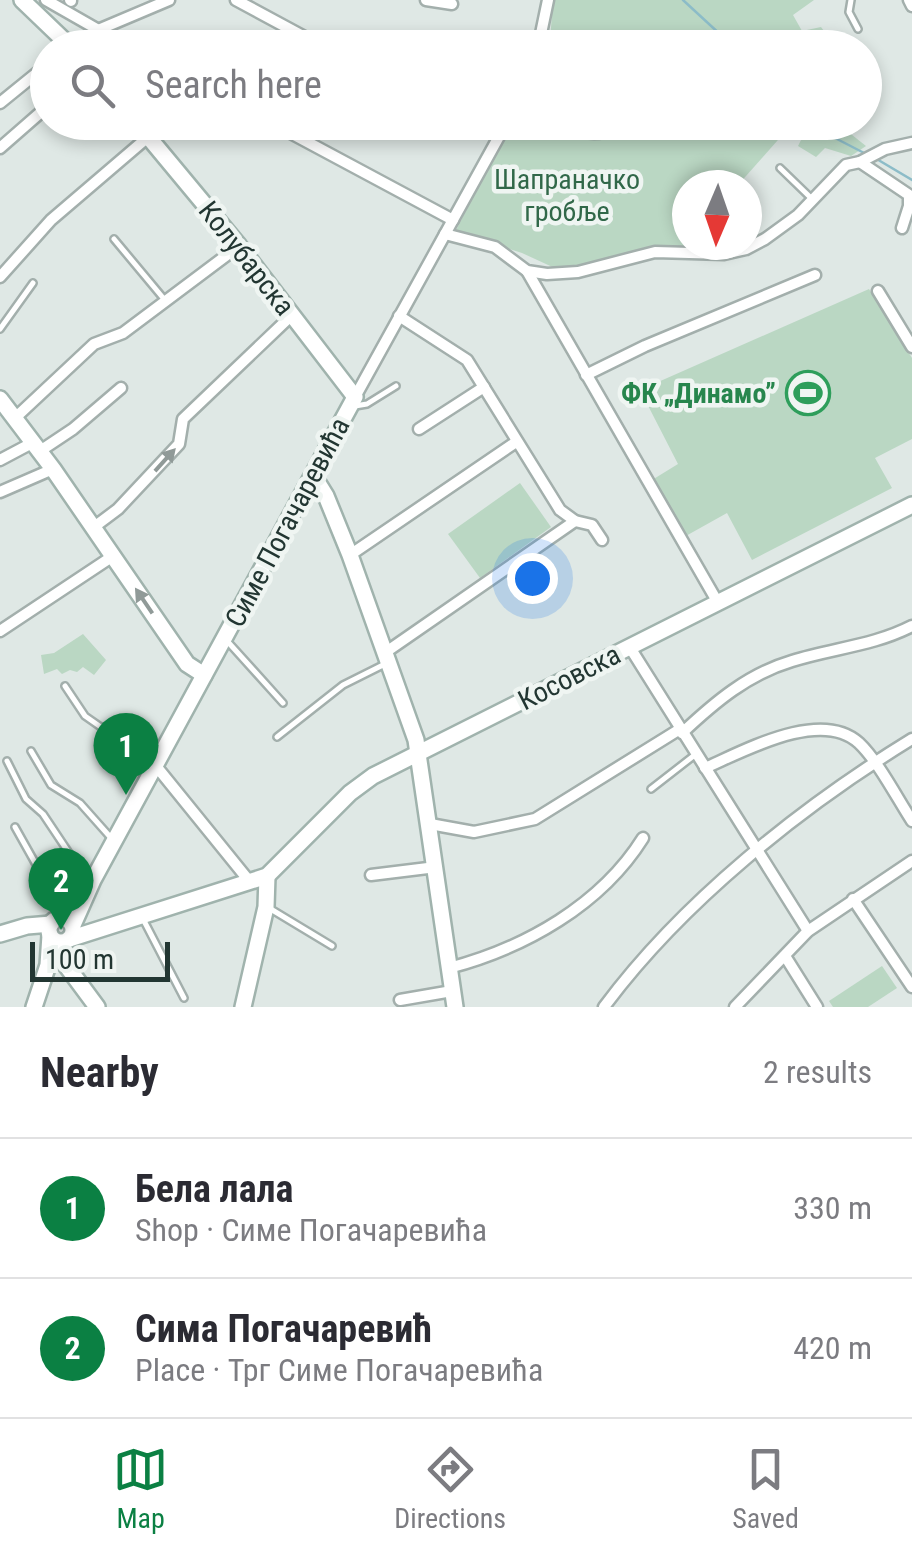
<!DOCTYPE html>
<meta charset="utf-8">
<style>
body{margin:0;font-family:"Roboto Condensed",sans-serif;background:#f7f7f7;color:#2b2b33}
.compass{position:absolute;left:672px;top:170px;width:90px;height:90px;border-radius:50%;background:#fff;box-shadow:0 5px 15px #0003;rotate:182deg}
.scale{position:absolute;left:30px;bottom:25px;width:140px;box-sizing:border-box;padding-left:10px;border:5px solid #223632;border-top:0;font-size:28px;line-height:35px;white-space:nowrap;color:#223632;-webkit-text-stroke:8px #eff5f2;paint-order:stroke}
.you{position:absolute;left:532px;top:578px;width:35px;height:35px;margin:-25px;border:8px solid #fff;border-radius:50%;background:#1a73e8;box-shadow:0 0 0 15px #1a73e833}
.badge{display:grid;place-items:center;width:65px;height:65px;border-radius:50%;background:#0b8043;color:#fff;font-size:32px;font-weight:700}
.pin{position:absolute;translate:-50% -82px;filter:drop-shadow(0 2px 5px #0008)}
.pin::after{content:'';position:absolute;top:52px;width:35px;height:30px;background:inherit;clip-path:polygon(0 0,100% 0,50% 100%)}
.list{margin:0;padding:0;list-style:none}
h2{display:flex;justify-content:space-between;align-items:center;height:130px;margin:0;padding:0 40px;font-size:42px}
h2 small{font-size:32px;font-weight:400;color:#7c7c81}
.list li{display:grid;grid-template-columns:65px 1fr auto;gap:30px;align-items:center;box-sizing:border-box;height:140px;padding:0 40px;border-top:2px solid #e1e1e2}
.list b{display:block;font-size:38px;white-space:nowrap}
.list p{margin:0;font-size:32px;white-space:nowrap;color:#7c7c81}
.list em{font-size:32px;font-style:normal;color:#7c7c81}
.icon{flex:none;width:55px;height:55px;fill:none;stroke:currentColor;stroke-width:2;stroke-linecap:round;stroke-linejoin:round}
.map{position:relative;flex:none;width:912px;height:1007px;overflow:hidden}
.search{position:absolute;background:#fff;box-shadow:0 5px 15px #0003;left:30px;right:30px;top:30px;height:110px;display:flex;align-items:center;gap:25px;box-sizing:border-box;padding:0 35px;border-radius:55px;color:#7c7c81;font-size:38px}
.sheet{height:410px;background:#fff}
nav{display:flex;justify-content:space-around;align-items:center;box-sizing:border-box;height:140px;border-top:2px solid #e1e1e2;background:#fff;font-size:28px;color:#7c7c81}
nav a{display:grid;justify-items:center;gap:5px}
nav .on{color:#0b8043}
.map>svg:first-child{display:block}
.green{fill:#bad7c3}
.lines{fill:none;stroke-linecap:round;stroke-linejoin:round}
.stream{stroke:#8cbcc8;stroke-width:2.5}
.lane-casing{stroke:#a3afac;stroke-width:10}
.street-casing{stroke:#a3afac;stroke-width:15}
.secondary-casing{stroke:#a0b3ad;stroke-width:20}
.lane{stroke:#fff;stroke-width:5}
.street{stroke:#fff;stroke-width:10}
.secondary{stroke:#fff;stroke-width:15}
.oneway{fill:#909a98}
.labels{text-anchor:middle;stroke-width:9;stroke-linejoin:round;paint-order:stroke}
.park-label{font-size:28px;fill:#316849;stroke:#eff5f2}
.street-label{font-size:28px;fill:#223632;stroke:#eff5f2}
.leisure-label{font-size:28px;font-weight:bold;fill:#27864d;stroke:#eff5f2;text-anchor:end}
</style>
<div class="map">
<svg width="912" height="1007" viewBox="0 0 912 1007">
<rect width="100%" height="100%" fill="#dfe8e5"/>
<g class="green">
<polygon points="553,0 814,0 793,15 802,31 821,27 836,47 807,47 799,42 793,48 555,47 550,41"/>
<polygon points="511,123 837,123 866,146 851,156 825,148 816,157 798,146 804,134 793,123 738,185 687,185 687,245 744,245 716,251 662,246 576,270 559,270 522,253 455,232"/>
<polygon points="869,289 912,358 912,439 875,458 892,488 752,560 727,513 684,537 652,480 678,464 640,390"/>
<polygon points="520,483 551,527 480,578 448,534"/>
<polygon points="83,634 106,660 94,675 83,667 77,672 70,670 62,674 57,669 44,674 41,655 54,653"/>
<polygon points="882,966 897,988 868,1007 833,1007 829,1001"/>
</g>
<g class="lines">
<g class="stream">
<polyline points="683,0 735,48"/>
<polyline points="804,122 868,155"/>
<polyline points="875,158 912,180"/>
</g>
<defs>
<g id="lane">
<polyline points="851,0 849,12 858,29"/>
<path d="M 565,122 C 579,134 588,138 606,134 L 613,122"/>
<polyline points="780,168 811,198"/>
<polyline points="114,239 164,299"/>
<polyline points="0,329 33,283"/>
<polyline points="355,406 367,404 396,386"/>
<polyline points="228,642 283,703"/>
<polyline points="65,686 85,716 154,764"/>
<polyline points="277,737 343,685 387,663"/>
<polyline points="31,751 51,785 80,803 112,839"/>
<polyline points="7,761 26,799 43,814 79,868 90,878"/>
<polyline points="651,789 696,754"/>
<polyline points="15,827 38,868 59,918"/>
<polyline points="269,908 332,946"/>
<polyline points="142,917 184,998"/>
</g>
<g id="street">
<polyline points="46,0 130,48"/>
<polyline points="70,0 71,1"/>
<polyline points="236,0 325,48"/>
<polyline points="426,0 452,4"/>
<polyline points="909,0 912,6"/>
<polyline points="72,48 98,30 169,0"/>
<polyline points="538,48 548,0"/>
<polyline points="0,103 48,64"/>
<polyline points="270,122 453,220"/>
<polyline points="0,148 48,106"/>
<polyline points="860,162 909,195 909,206 902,228"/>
<polyline points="445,234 495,247 527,271 547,274 578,272 655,252 724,254 746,249 765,239 798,215 846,165 860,162 885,149 912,143"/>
<polyline points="527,271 717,601"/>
<polyline points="0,277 51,220 148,137"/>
<polyline points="878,291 912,347"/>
<polyline points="399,316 467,360 560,510 575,521 592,525 602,540"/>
<polyline points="586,375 645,346 815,275"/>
<polyline points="355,397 507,122"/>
<polyline points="15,418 94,344 123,333 239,246"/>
<polyline points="419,429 484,387"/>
<polyline points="40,451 73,429 121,388"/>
<polyline points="0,460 32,443"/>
<polyline points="0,492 53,469"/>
<polyline points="94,527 118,509 179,444 183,419 292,315"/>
<polyline points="350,555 516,442"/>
<polyline points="0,631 113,556"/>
<polyline points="629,646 808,931"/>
<polyline points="386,652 575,521"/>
<path d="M 682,733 C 715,702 748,674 792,661 C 833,648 873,646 912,626"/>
<polyline points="156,766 250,882"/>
<path d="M 705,768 C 744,751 821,708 859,743 C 878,761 897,798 912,821"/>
<polyline points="430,824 474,832 535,819 680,729"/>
<polyline points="371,875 436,867"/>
<polyline points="853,899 912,987"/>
<polyline points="785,956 817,1007"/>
<path d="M 449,968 C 525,948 601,905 643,838"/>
<polyline points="400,1000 452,991"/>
<path d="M 604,1007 C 682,902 801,807 912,739"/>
<polyline points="735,1007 808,931 912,861"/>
</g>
<g id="secondary">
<polyline points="22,0 72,48"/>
<polyline points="0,399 53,469 187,664 204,675"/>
<polyline points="313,475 326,496 350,555 416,740 455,1007"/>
<circle cx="61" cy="930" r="12"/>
<polyline points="73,925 93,880 355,397 239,246 136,122"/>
<polyline points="0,934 27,926 51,924"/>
<polyline points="69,939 267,876 350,793 373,776 912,505"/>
<polyline points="57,953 97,1007"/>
<polyline points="34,1007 48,965 50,935"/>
<polyline points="243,1007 266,907 267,876"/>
</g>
</defs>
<use href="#lane" class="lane-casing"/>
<use href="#street" class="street-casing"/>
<use href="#secondary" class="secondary-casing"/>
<use href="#lane" class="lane"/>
<use href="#street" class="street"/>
<use href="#secondary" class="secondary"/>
</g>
<defs><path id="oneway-solid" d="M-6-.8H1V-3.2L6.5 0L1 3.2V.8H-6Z" transform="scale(2.5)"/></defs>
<g class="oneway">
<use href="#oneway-solid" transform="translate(165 460) rotate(-48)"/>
<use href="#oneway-solid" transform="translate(144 601) rotate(-124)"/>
</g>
<defs>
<symbol id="stadium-ring" viewBox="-11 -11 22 22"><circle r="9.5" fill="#eff5f2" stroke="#2e9e5b" stroke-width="1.5"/><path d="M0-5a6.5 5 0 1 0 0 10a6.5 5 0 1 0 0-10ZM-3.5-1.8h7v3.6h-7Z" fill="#2e9e5b"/></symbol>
</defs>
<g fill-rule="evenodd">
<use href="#stadium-ring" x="783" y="368" width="50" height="50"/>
</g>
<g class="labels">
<g class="park-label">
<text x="567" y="189">Шапраначко<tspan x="567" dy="32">гробље</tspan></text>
</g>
<g class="street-label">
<text transform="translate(247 258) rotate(52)" y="10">Колубарска</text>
<text transform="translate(287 522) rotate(-62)" y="10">Симе Погачаревића</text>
<text transform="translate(569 677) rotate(-27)" y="10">Косовска</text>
</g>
<g class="leisure-label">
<text x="776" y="403">ФК „Динамо”</text>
</g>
</g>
</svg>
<svg class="compass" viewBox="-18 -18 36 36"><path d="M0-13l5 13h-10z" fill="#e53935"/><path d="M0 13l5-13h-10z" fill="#7c7c81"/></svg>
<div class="scale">100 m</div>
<div class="you"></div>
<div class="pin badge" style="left:126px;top:795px">1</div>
<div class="pin badge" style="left:61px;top:930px">2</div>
<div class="search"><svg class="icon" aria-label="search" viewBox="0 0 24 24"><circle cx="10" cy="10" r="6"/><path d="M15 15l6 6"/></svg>Search here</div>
</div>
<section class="sheet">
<h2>Nearby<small>2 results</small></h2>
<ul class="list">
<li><span class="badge">1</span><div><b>Бела лала</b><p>Shop · Симе Погачаревића</p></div><em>330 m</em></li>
<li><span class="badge">2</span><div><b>Сима Погачаревић</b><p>Place · Трг Симе Погачаревића</p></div><em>420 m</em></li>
</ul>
</section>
<nav>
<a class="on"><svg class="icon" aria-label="map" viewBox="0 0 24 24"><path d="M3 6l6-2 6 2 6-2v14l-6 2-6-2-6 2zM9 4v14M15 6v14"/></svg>Map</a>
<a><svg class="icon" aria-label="directions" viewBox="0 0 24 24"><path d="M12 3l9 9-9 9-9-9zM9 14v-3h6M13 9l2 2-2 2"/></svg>Directions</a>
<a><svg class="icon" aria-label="saved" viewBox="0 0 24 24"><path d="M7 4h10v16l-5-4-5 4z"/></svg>Saved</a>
</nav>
